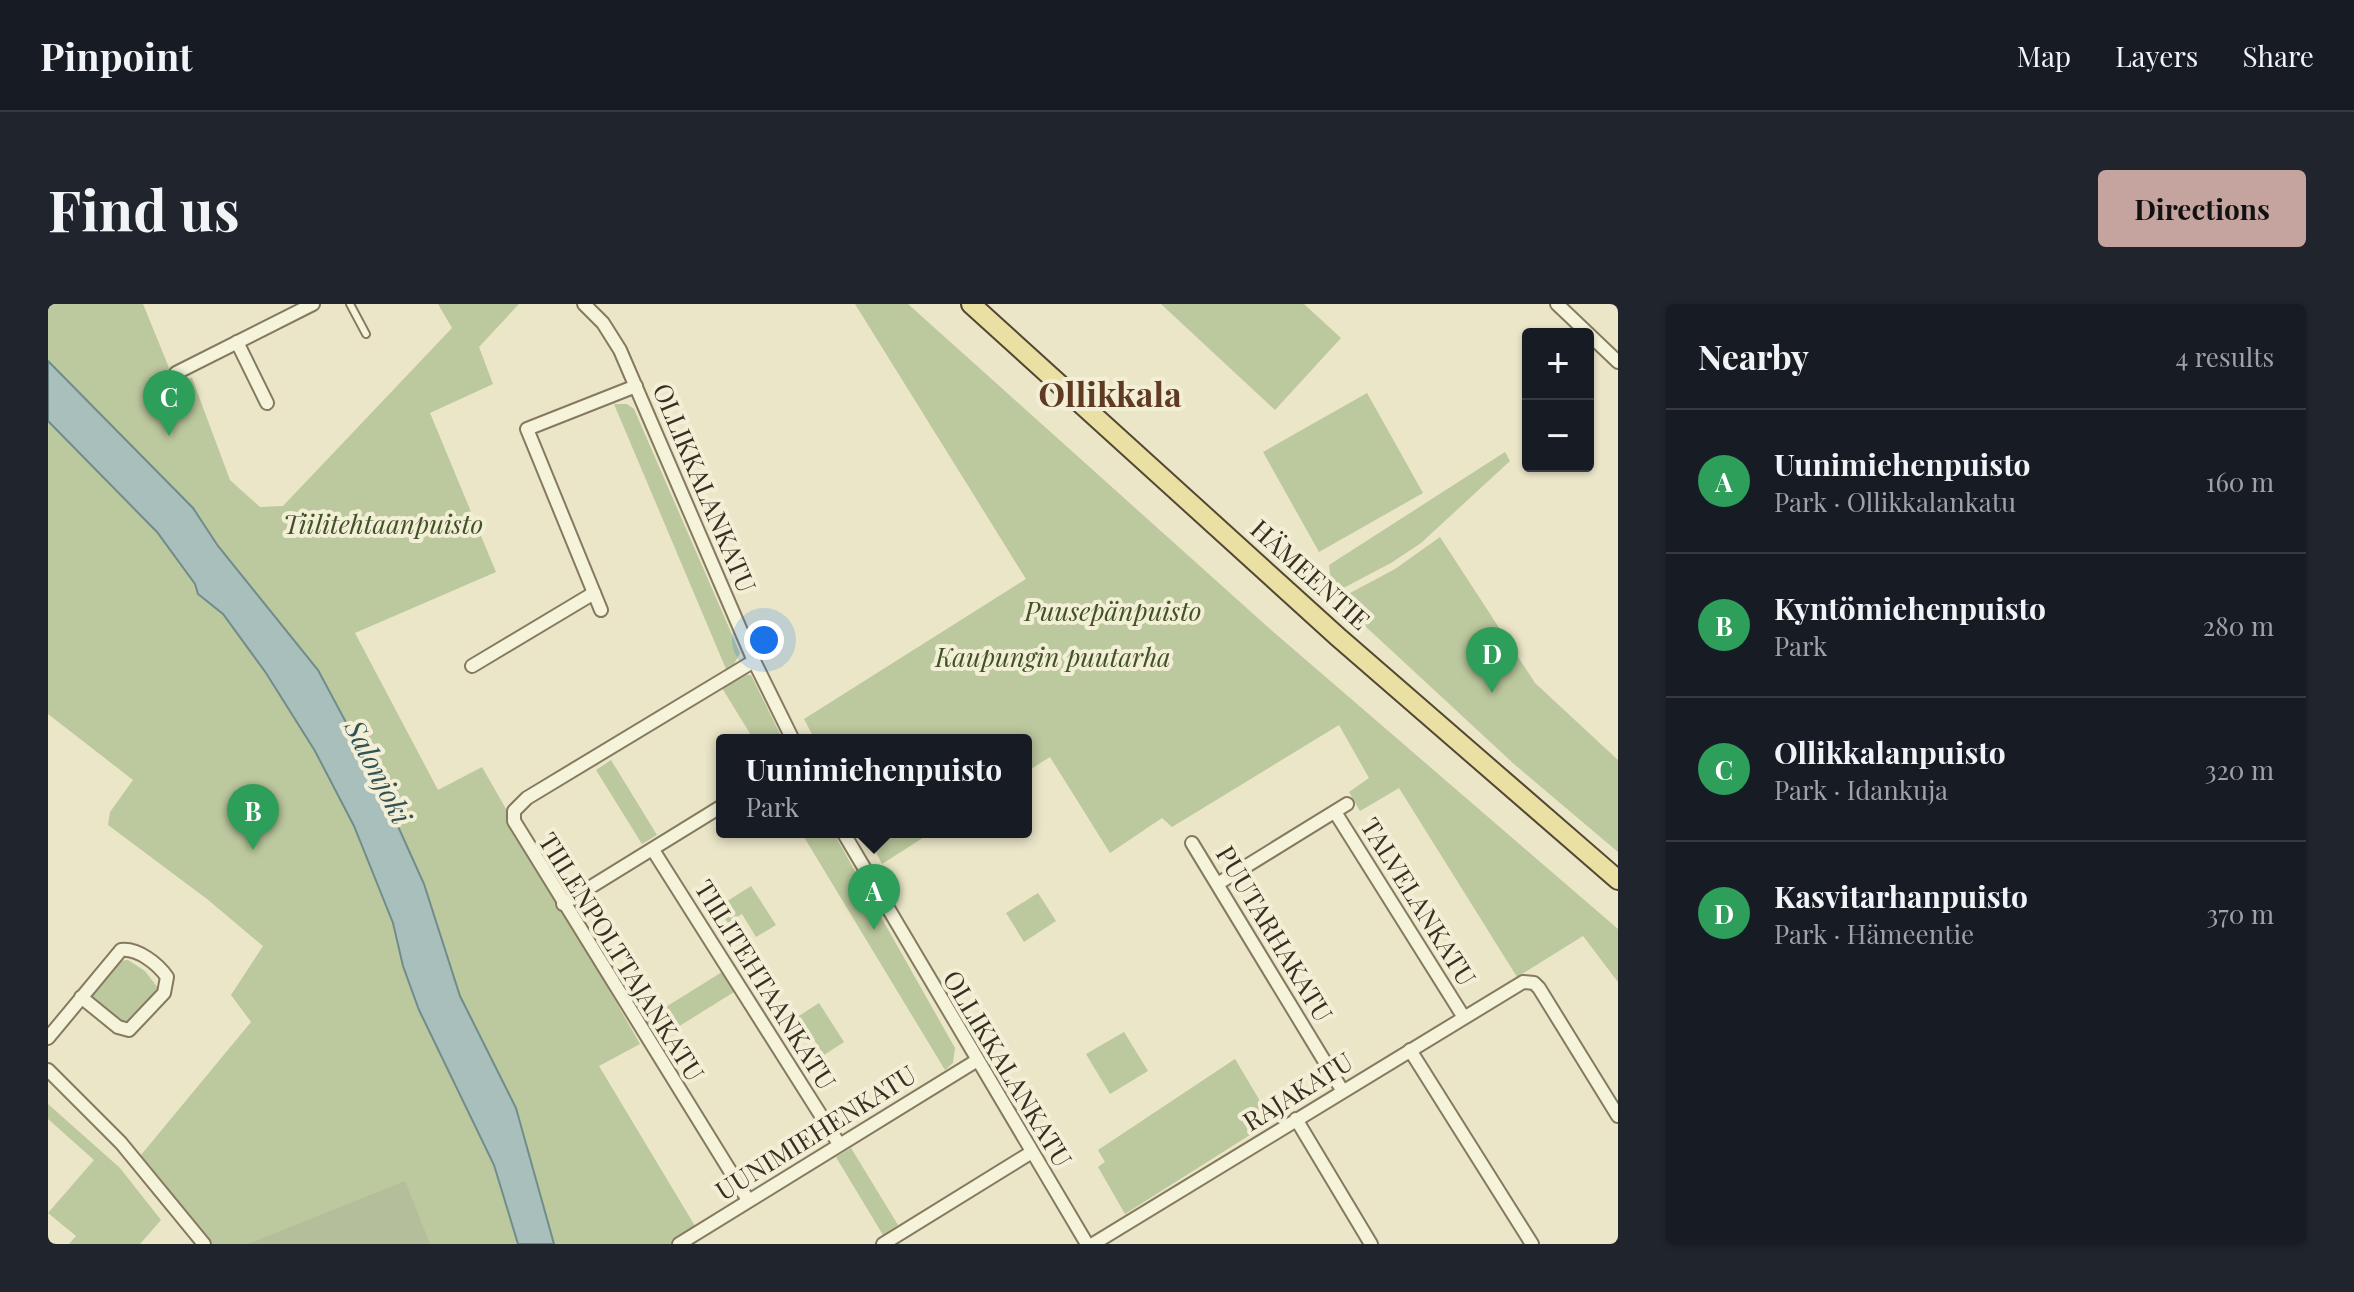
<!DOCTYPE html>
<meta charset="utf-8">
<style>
body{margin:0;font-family:"Playfair Display",serif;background:#20242c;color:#f1f3f6}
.controls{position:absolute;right:24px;top:24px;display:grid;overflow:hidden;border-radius:8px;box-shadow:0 2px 6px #0004}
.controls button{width:72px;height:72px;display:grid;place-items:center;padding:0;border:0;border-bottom:2px solid #363941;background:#171b24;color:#f1f3f6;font:40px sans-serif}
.you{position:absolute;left:716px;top:336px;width:28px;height:28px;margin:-20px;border:6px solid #fff;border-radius:50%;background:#1a73e8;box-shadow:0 0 0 12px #1a73e833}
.badge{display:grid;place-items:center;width:52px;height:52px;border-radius:50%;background:#c5a49f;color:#fff;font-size:26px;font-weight:700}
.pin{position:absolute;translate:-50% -66px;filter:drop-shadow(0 2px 4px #0008)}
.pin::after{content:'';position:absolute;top:42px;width:28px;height:24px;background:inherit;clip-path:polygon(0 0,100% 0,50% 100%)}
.popup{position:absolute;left:668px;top:430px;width:316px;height:104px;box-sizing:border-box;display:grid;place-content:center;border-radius:8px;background:#171b24;filter:drop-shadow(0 2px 6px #0005);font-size:26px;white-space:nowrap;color:#9ea1a6}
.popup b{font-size:30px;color:#f1f3f6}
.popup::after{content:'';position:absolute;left:50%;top:100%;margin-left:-16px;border:16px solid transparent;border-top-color:#171b24}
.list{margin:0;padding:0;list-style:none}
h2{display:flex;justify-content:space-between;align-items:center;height:104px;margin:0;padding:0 32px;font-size:34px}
h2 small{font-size:26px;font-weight:400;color:#9ea1a6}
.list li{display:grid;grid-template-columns:52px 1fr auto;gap:24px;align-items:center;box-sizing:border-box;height:144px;padding:0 32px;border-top:2px solid #363941}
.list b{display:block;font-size:30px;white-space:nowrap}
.list p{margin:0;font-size:26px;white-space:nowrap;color:#9ea1a6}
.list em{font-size:26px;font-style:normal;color:#9ea1a6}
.map{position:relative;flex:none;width:1570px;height:940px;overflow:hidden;border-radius:8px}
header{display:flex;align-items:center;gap:48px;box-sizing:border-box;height:112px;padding:0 40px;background:#171b24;border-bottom:2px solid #363941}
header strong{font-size:38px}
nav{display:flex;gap:44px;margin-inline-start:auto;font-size:28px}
.intro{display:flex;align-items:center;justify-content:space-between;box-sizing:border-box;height:192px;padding:0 48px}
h1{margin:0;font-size:56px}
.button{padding:20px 36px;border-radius:8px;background:#c5a49f;color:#111;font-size:28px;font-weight:700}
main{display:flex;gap:48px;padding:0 48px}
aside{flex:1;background:#171b24;border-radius:8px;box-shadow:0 2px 6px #0004}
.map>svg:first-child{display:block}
.green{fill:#bcc89d}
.cemetery{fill:#b4be9b}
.water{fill:#a9bfbc;stroke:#708d8b;stroke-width:2}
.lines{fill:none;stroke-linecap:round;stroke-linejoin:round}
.service-casing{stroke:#857a5f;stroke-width:10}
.minor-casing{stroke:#857a5f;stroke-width:16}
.primary-casing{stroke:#544732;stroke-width:22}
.service{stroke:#f6f3db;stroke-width:6}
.minor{stroke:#f6f3db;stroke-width:12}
.primary{stroke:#eae0a4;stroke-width:18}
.labels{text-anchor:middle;stroke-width:8;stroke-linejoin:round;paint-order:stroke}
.street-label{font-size:26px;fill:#372f21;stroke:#f3efd7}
.park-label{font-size:26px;font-style:italic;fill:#415229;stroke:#f3efd7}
.water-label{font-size:28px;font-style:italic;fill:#325255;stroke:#f3efd7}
.district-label{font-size:34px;font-weight:bold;fill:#603b24;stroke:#f3efd7}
</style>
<header>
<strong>Pinpoint</strong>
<nav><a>Map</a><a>Layers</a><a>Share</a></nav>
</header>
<div class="intro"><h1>Find us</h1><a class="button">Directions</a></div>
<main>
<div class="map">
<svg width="1570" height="940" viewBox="0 0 1570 940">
<rect width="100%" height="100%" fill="#ebe6c8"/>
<g class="green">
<polygon points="0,0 95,0 126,76 144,74 182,176 212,203 235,202 404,24 390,0 471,0 431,43 445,80 382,109 448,268 307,329 390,486 434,463 592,740 551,762 647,922 622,940 506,940 467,804 426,725 398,657 376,580 331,480 270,366 170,242 145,204 0,57"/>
<polygon points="807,0 860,0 1222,325 1570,625 1570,678 1535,632 1469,673 1351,484 1312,507 1301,488 1321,474 1291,421 1124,523 1114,514 1062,549 1002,453 978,468 978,436 767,436 756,415 978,275"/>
<polygon points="1113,0 1256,0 1293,34 1227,106"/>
<polygon points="1319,89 1375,189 1271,248 1215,148"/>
<polygon points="566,100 579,100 586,105 692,349 686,360 678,365"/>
<polygon points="0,117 109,228 147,280 150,290 175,310 218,369 267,447 306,522 345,619 355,662 371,706 446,861 470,940 164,940 93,851 203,718 183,691 215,642 159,595 60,521 62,508 85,476 0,410"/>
<polygon points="1457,148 1462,157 1373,239 1343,259 1284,290 1281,261"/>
<polygon points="1392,233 1487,379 1570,456 1570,548 1466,460 1289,296 1347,265"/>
<polygon points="693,371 703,371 735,436 706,436 674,384"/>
<polygon points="563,456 609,531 594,540 548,466"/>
<polygon points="753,528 785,528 907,744 905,759 897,766"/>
<polygon points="817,528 884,528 834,560"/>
<polygon points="703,582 728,621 708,633 694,610 680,619 670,603"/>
<polygon points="990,589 1008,617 976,638 958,609"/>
<path d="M 80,656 L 97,667 L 110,684 L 81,718 C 66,717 50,703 44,690 C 51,674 60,657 80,656 Z"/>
<polygon points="674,668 686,688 609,736 597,716"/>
<polygon points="771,699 796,738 776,751 761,728 747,736 737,721"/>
<polygon points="1076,728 1100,767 1062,790 1038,750"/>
<polygon points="1187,755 1224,817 1077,910 1050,863 1057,858 1050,846"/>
<polygon points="0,800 72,864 113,916 92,940 21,940 28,932 0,909 46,856 0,815"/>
<polygon points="803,844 850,921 835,931 788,853"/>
</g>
<polygon class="cemetery" points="357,877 382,940 200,940"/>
<polygon class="water" points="0,57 145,204 170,242 270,366 331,480 376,580 412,692 468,804 506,940 470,940 446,861 371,706 355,662 345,619 306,522 267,447 218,369 175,310 150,290 147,280 109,228 0,117"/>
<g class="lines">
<defs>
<polyline id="service" points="302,0 318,30"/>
<g id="minor">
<polyline points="536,0 555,19 572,46 706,357 745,436"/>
<polyline points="1509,0 1570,58"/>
<polyline points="189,38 219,99"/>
<polyline points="128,69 265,0"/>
<polyline points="553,306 479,125 588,82"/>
<polyline points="424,362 546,289"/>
<polyline points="1287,508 1415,712"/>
<polyline points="795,528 1039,940"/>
<polyline points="1144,539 1294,786"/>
<polyline points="605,546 791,840"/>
<polyline points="1171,579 1299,500"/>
<polyline points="515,600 674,502"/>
<path d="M 0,734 L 73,646 C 90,644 110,660 119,673 L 116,689 L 81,726 L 70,723 L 33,693"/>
<polyline points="1362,746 1484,940"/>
<polyline points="0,766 73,839 156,940"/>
<polyline points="1248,815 1323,940"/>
<polyline points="700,896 466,517 466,507 479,494 706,357"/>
<polyline points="631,940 928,757"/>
<polyline points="835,940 984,848"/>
<polyline points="1045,940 1475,678 1486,679 1491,684 1570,812"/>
</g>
<polyline id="primary" points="923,0 1290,333 1570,576"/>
</defs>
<use href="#service" class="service-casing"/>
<use href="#minor" class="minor-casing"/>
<use href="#primary" class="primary-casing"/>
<use href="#service" class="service"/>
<use href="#minor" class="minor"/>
<use href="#primary" class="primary"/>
</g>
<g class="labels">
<g class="street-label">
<text transform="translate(656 184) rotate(67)" y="9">OLLIKKALANKATU</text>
<text transform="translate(1262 271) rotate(42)" y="9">HÄMEENTIE</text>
<text transform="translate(1370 598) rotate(58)" y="9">TALVELANKATU</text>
<text transform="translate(1226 630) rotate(59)" y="9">PUUTARHAKATU</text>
<text transform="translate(573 653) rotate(58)" y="9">TIILENPOLTTAJANKATU</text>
<text transform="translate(717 681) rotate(58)" y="9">TIILITEHTAANKATU</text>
<text transform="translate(959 765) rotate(59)" y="9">OLLIKKALANKATU</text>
<text transform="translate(1250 788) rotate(-32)" y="9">RAJAKATU</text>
<text transform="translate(768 829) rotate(-32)" y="9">UUNIMIEHENKATU</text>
</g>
<g class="park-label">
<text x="335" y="230">Tiilitehtaanpuisto</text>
<text x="1065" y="317">Puusepänpuisto</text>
<text x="1005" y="363">Kaupungin puutarha</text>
</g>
<g class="water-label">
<text transform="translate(330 468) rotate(63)" y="10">Salonjoki</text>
</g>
<g class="district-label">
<text x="1062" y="103">Ollikkala</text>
</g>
</g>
</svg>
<div class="controls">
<button>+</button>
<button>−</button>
</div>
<div class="you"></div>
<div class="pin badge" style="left:826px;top:626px;background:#2e9e5b">A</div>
<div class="popup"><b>Uunimiehenpuisto</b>Park</div>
<div class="pin badge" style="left:205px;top:546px;background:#2e9e5b">B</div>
<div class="pin badge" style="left:121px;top:132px;background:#2e9e5b">C</div>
<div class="pin badge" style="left:1444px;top:389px;background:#2e9e5b">D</div>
</div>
<aside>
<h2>Nearby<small>4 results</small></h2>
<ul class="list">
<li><span class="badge" style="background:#2e9e5b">A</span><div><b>Uunimiehenpuisto</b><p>Park · Ollikkalankatu</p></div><em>160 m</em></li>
<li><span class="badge" style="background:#2e9e5b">B</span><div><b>Kyntömiehenpuisto</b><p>Park</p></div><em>280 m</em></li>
<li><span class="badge" style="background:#2e9e5b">C</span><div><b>Ollikkalanpuisto</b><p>Park · Idankuja</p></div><em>320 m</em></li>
<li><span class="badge" style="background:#2e9e5b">D</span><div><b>Kasvitarhanpuisto</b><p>Park · Hämeentie</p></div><em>370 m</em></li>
</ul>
</aside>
</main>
